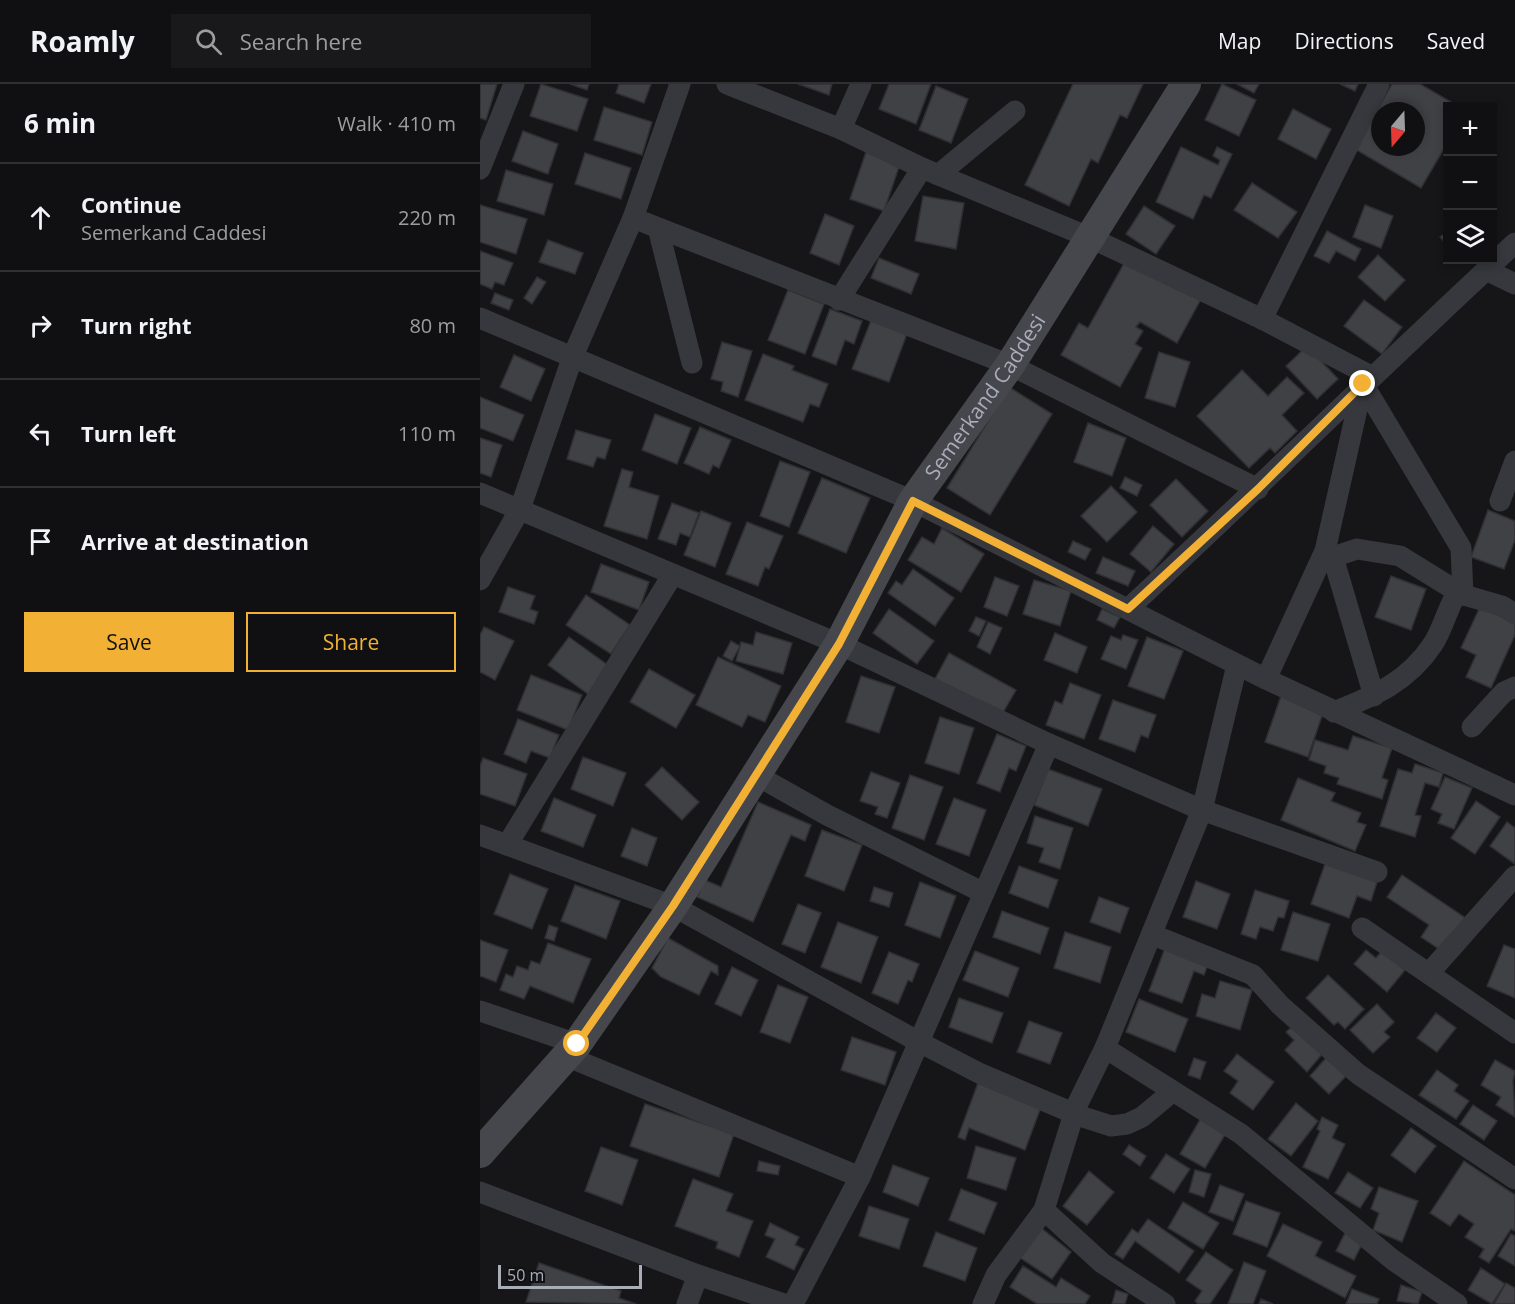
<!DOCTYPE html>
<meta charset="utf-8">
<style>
body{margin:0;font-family:"Open Sans",sans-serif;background:#19191b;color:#f1f3f6}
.controls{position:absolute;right:18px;top:18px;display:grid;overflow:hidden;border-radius:0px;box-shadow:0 3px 9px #0003}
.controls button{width:54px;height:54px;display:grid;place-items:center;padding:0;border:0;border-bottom:2px solid #303032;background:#101012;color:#f1f3f6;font:30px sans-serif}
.compass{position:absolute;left:891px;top:18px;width:54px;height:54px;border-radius:50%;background:#101012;box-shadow:0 3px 9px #0003;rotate:199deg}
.scale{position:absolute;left:18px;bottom:15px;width:144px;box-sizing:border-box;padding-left:6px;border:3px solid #a8adb8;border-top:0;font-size:16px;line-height:21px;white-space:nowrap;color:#a8adb8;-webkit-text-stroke:4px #111113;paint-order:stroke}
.stop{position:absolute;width:18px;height:18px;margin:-14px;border:4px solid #f2b134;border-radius:50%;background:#fff}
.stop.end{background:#f2b134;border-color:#fff;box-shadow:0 2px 6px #0008}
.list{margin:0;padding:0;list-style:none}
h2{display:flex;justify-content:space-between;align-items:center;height:78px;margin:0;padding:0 24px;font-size:26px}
h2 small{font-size:20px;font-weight:400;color:#9c9d9f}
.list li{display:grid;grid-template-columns:39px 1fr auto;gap:18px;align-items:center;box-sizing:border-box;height:108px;padding:0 24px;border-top:2px solid #303032}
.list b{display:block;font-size:22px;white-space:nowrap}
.list p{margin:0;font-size:20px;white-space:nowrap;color:#9c9d9f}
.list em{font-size:20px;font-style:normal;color:#9c9d9f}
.actions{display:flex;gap:12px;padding:18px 24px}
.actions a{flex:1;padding:14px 0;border:2px solid #f2b134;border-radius:0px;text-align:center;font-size:21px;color:#f2b134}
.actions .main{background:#f2b134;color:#111}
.icon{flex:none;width:33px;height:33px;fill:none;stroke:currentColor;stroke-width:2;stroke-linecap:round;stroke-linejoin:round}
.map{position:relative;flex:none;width:1035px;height:1220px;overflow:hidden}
header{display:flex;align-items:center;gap:36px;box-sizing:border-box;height:84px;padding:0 30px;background:#101012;border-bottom:2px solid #303032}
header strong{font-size:28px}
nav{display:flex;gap:33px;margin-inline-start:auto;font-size:21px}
.search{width:420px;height:54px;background:#19191b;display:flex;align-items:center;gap:15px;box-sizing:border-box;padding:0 21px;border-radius:0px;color:#9c9d9f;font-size:22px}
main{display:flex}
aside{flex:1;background:#101012}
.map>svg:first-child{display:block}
.building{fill:#404145;stroke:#303034;stroke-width:1.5;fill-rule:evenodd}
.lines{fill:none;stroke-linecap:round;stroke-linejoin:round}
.street{stroke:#37383d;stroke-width:21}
.secondary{stroke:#45474d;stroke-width:30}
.route{stroke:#f2b134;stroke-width:8}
.labels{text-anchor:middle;stroke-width:6;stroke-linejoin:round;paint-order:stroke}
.street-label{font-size:21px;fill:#a8adb8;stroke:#111113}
</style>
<header>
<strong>Roamly</strong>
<div class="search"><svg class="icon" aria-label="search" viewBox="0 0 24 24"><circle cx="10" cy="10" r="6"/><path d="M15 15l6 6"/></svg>Search here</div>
<nav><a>Map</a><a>Directions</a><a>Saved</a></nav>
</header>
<main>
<aside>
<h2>6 min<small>Walk · 410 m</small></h2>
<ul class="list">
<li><svg class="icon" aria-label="ahead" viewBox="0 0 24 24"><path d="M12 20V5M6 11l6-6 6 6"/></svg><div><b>Continue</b><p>Semerkand Caddesi</p></div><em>220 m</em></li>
<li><svg class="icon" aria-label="right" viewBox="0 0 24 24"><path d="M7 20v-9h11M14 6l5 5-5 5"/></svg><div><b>Turn right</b></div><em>80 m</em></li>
<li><svg class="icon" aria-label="left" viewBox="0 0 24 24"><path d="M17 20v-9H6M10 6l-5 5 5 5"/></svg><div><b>Turn left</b></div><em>110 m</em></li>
<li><svg class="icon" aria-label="arrive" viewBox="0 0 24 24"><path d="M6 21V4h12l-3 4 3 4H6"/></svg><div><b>Arrive at destination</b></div></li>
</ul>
<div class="actions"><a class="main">Save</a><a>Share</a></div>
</aside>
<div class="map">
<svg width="1035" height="1220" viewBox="0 0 1035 1220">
<rect width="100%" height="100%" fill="#161618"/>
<g class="building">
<polygon points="0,0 17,0 6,36 0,34"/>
<polygon points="61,0 108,15 97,47 50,32"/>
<polygon points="90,0 109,0 107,6"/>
<polygon points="139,0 171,0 164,19 136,9"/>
<polygon points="318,0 352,0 349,11"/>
<polygon points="409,0 451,0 436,40 399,25"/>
<polygon points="593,0 663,0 647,34 640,31 618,79 611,75 589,122 545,101"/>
<polygon points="742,0 776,16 759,52 725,36"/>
<polygon points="757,0 779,0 774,9"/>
<polygon points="860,0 878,0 875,7"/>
<path d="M 912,0 L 940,0 L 978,22 L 968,22 L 968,58 L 941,104 L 875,65 ZM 900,27 L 936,27 L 936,63 L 900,63 Z"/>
<polygon points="456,2 488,15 471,59 439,46"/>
<polygon points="124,23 172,38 162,71 114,56"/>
<polygon points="813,25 851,45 836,75 798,55"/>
<polygon points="43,47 78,60 68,90 32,77"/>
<polygon points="701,63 738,81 740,76 733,72 737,63 752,70 731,114 724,111 713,135 676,118"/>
<polygon points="386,68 420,80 404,127 370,115"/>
<polygon points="105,69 151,84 141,115 95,100"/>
<polygon points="26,86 73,100 64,131 17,117"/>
<polygon points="772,99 817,128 798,154 754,126"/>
<polygon points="443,112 484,119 476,165 435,157"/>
<polygon points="0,121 47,135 36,170 0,158"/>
<polygon points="885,121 913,132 901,164 873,153"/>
<polygon points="664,122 695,142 676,170 646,150"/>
<polygon points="345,130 374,142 359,181 330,169"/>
<polygon points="847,147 881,165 875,177 856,167 849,179 834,172"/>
<polygon points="968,147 968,162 960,153"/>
<polygon points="68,156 103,169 95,190 59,178"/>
<polygon points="0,167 33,179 24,201 15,198 12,205 0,200"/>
<polygon points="898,171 925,196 905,217 878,193"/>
<polygon points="399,174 439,190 431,210 391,194"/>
<polygon points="647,174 721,215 697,259 660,238 656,243 663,247 655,260 662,264 640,303 581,271 599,239 608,244"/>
<polygon points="57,193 66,198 52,220 44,214"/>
<polygon points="308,206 344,220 325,270 288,256"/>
<polygon points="15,209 33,216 29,226 11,219"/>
<polygon points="884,216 922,243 902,270 864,242"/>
<polygon points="350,225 382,237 374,260 365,256 356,281 332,272"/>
<polygon points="392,234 428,247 409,298 372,285"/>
<polygon points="242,258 272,267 258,313 241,307 243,298 231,295"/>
<polygon points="827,262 858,295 837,315 806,282"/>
<polygon points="679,268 710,278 695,323 665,314"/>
<polygon points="283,270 314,282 312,286 348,300 339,323 330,320 323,338 265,316"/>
<polygon points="34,271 65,285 51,317 20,303"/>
<polygon points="762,286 788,312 807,293 824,309 802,331 817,347 795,369 790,364 769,384 717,332"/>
<polygon points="529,303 572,330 510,431 467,404"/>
<polygon points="0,313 44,331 33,357 0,344"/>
<polygon points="175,330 211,344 197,380 162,366"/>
<polygon points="608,339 646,354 632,392 594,378"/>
<polygon points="220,343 251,356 239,384 233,381 229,390 204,379"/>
<polygon points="96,346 131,356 125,375 117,373 113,383 87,375"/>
<polygon points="0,354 22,361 11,393 0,389"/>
<polygon points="300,377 330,388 309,443 280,432"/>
<polygon points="142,385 153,388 149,403 179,412 167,455 124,442"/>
<polygon points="645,393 662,401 657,412 640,404"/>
<polygon points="342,394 390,414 366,469 318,449"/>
<polygon points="696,395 728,427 702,453 670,421"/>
<polygon points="631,402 657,428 627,458 601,432"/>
<polygon points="192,419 219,429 210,453 200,449 196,461 178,455"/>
<polygon points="1008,426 1035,437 1035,456 1024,485 991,473"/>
<polygon points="221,427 251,439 235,483 204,471"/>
<polygon points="267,438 303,452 289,485 285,483 278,502 246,490"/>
<polygon points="673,442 694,460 671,488 650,470"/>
<polygon points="462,444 504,470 481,508 428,476 442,453 454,460"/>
<polygon points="593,457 611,465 605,476 588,468"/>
<polygon points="623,473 655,487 648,502 616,489"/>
<polygon points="121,480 169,498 159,526 111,508"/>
<polygon points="433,485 474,514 455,542 408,509 416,497 422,501"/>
<polygon points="911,492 946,505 931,546 895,533"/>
<polygon points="515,493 539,502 527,532 504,523"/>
<polygon points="554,496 591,507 580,542 543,530"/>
<polygon points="28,503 55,512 50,525 58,528 54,540 19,528"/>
<polygon points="106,511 150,541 131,570 86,541"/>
<polygon points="1000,523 1035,539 1035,551 1011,604 986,593 996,571 981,564"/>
<polygon points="409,525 454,557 437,580 393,549"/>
<polygon points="622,525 640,533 634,544 617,536"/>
<polygon points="496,533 506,537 499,552 489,547"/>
<polygon points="508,538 522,544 510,570 497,563"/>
<polygon points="4,543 34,557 15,596 0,588 0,551"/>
<polygon points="276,548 312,559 303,590 256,577 261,558 273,561"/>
<polygon points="575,549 607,563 597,589 564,576"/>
<polygon points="643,551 658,556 646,585 621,575 631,552 641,556"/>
<polygon points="89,553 129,582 108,610 68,581"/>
<polygon points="667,553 703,567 684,615 648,602"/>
<polygon points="251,557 260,562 252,577 243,572"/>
<polygon points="469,569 536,606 521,632 455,595"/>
<polygon points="238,573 301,602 285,638 268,631 262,643 216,621"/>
<polygon points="169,585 215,611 196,644 150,618"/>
<polygon points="51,591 102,611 88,646 37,626"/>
<polygon points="381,592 415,603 399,649 366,638"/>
<polygon points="590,599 621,611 604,655 566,641 575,617 582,620"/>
<polygon points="801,612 844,626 828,673 785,658"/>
<polygon points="633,616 676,631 668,654 661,651 655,668 619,655"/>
<polygon points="460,633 494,644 479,690 445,679"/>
<polygon points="38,635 79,651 70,674 51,667 46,679 24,670"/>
<polygon points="517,650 546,662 536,687 529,684 520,708 497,699"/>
<polygon points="873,652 912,664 902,694 908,696 902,715 857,700 859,694 844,689 846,682 829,676 835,656 868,666"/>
<polygon points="103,673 146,689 133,722 91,705"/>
<polygon points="3,674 47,690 35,722 0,710 0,682"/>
<polygon points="935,680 963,689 959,703 945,699 935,731 941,732 935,753 900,742 918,685 932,689"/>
<polygon points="182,683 219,718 202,736 165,701"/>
<polygon points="568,685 622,705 608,742 554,721"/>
<polygon points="391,688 420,699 407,734 395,730 398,723 380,717"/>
<polygon points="430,691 463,703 444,756 412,744"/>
<polygon points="965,693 992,704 974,745 958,739 962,730 951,725"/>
<polygon points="818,694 855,709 851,717 881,729 877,738 886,741 875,767 801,736"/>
<polygon points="74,714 116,731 103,763 61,747"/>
<polygon points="474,714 506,726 489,772 456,760"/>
<polygon points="996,717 1020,733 995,770 971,754"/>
<polygon points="278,718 331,741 325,757 311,751 273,838 217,813 225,796 241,803"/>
<polygon points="555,732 593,744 580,785 559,778 564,764 547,759"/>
<polygon points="1027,738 1035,744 1035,780 1010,762"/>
<polygon points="152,744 177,754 167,782 141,772"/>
<polygon points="342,746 382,761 364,807 325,792"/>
<polygon points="845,780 897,798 891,817 877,812 869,834 831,820"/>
<polygon points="539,782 578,796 568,824 529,809"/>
<polygon points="30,790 68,805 52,845 14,830"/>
<polygon points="922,791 987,835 965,869 941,853 949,841 907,813"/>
<polygon points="716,797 750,810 737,845 703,833"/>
<polygon points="440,798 476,812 460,854 425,841"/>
<polygon points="95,801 140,817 126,855 81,837"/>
<polygon points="394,803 413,809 409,823 390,817"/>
<polygon points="775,806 809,817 804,834 798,833 793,847 780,843 776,855 761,850"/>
<polygon points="619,813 649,824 640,849 610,838"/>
<polygon points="318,820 341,829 325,869 302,860"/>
<polygon points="522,827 569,844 560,870 513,853"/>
<polygon points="813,828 850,840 838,877 801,866"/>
<polygon points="358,838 398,853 381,899 341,883"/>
<polygon points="69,841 78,844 74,857 65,854"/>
<polygon points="585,848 631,863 620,899 574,884"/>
<polygon points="188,854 238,882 238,891 231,887 219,911 181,893 172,884"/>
<polygon points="0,856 28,866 16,898 0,892"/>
<polygon points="68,859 111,875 93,919 50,902 44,915 20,906 26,890 33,893 37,882 48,886 51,877 60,880"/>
<polygon points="1024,861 1035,865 1035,914 1007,902"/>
<polygon points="685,864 728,880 724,891 714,887 702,919 669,907"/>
<polygon points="886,866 896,874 902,867 925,886 907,908 874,880"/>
<polygon points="495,867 539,884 528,913 483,896"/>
<polygon points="409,868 439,880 432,898 428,896 418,920 392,909"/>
<polygon points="252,883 278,896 261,932 235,920"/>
<polygon points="848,891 884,925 865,945 858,938 854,941 826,914"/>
<polygon points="740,897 772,906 760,946 716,932 722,910 735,914"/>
<polygon points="298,901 328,913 310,959 280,948"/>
<polygon points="479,914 523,929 512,959 469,943"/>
<polygon points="659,915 708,935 695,968 646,948"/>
<polygon points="897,920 914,938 904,948 910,953 893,969 870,946"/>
<polygon points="956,929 976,944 957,968 937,954"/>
<polygon points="549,937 582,949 570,980 537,968"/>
<polygon points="815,940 843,969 827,988 805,966 814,956 806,948"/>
<polygon points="372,953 416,968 405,1001 361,986"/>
<polygon points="757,970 794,998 773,1026 750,1009 758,997 744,987"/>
<polygon points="714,974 726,978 720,995 708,991"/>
<polygon points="846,974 866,992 849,1010 830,992"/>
<polygon points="1015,976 1035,987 1033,997 1035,1033 1016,1021 1021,1013 1001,1001"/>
<polygon points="957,986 978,1001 974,1007 989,1017 976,1035 939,1011"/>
<polygon points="498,999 561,1023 545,1066 489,1044 485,1056 478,1053"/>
<polygon points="816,1019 838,1037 811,1072 788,1055"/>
<polygon points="165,1020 254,1050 239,1093 150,1062"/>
<polygon points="993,1021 1017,1037 1004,1056 980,1040"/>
<polygon points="842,1033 858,1041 852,1054 865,1060 848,1095 823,1083 840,1047 837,1045"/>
<polygon points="721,1034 746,1049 725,1084 700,1070"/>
<polygon points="931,1044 956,1062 935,1089 911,1071"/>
<polygon points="649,1061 666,1072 660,1082 643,1070"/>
<polygon points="496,1062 536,1074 526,1106 487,1094"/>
<polygon points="121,1063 158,1076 142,1121 105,1107"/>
<polygon points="686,1070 710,1085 694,1109 670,1094"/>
<polygon points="279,1077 300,1082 298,1091 277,1087"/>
<polygon points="984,1077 1035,1111 1035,1147 1031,1145 1009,1179 999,1173 1004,1165 985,1153 994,1140 979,1130 970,1142 950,1129"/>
<polygon points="413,1081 449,1094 438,1122 403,1108"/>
<polygon points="715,1086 731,1090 724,1113 709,1108"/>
<polygon points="609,1087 634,1108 607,1141 583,1122"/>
<polygon points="868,1088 893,1104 880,1124 855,1109"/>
<polygon points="213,1095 253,1110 246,1127 273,1137 259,1173 236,1164 238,1158 195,1142"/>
<polygon points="740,1101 764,1110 753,1137 729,1128"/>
<polygon points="899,1103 938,1117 922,1158 893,1146 899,1129 891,1125"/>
<polygon points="481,1105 517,1119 504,1150 469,1136"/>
<polygon points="766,1117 800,1129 787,1163 753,1150"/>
<polygon points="703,1118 739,1139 723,1165 688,1144"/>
<polygon points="389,1122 429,1135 419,1165 379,1152"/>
<polygon points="668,1135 714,1167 699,1189 655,1157 643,1175 635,1170 652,1145 658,1149"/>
<polygon points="290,1139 319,1153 315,1161 324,1165 314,1186 286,1173 295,1155 285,1151"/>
<polygon points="803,1140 842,1158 835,1172 876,1192 865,1214 787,1172"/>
<polygon points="560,1143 591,1168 572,1195 539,1173"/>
<polygon points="456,1148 497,1164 485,1197 443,1182"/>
<polygon points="865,1149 883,1158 874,1176 856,1167"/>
<polygon points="1031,1150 1035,1152 1035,1182 1018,1172"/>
<polygon points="726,1168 753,1186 730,1220 718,1220 715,1217 722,1207 706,1196"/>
<polygon points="764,1178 786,1187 773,1220 748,1220"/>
<polygon points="59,1179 141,1207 139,1214 156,1220 46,1218"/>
<polygon points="543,1182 576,1203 581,1194 610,1212 605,1220 557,1220 530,1203"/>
<polygon points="1001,1184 1025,1200 1012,1220 988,1206"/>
<polygon points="1026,1199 1035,1204 1035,1220 1014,1220"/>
<polygon points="921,1201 942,1208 938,1220 917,1217"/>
<polygon points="872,1205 899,1215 897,1220 866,1220"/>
<polygon points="636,1206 648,1210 645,1220 632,1220"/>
<polygon points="781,1215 793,1220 779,1220"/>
</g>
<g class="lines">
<g class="street">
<polyline points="247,0 361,45 442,84 611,154 782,235 891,292"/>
<polyline points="361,45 381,0"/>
<polyline points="0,85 34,0"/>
<polyline points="458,91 535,27"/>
<polyline points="153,134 530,281 778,405"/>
<polyline points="178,144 212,279"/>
<polyline points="1006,186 1035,200"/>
<polyline points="359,216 442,84"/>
<polyline points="0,234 433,417 786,595 1035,711"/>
<polyline points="782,235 899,0"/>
<polyline points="883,300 981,464 983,511"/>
<polyline points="0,409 359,560 569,660 722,726 897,788"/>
<polyline points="1020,417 1035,377"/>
<polyline points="853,473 894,612"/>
<polyline points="841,477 877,465 920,472 983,511"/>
<polyline points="0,496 40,425 93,272 153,134 200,0"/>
<path d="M 648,525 C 778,404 905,280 1035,159"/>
<polyline points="786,595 845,467 882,303"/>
<path d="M 854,628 C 894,612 928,598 953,560 C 963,545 967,525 977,509 L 1022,522 L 1035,530"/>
<polyline points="992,643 1024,608 1035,603"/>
<polyline points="276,691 347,731 504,809"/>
<polyline points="0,751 193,822 439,958 501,990 600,1032 631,1042 647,1040 662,1033 692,1008"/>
<polyline points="27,761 193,490"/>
<polyline points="882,844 1035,949"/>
<polyline points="673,851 773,891 800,921 878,990 1035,1095"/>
<polyline points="950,888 1035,792"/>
<polyline points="0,927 97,960"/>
<polyline points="625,964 761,1050 913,1176 977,1220"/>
<polyline points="86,972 380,1093"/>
<polyline points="0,1108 218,1191 304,1220"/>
<polyline points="564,1126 622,1179 685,1220"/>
<polyline points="207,1220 218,1191"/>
<polyline points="313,1220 380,1093 569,660"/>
<polyline points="503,1220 516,1191 564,1126 596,1023 625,964 722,726 757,581"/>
</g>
<path class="secondary" id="s1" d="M 0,1069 L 97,960 L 193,822 L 359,560 L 433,417 L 530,281 L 706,0"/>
</g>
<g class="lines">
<polyline class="route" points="97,960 193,822 359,560 433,417 648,525 778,405 883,300"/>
</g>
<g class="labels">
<g class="street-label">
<text dy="7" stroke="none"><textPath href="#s1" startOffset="912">Semerkand Caddesi</textPath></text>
</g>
</g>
</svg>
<div class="controls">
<button>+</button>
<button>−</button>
<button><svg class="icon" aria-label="layers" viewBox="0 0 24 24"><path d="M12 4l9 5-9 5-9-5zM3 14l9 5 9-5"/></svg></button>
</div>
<svg class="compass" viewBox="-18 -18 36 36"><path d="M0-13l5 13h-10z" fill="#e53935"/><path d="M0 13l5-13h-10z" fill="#9c9d9f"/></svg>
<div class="scale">50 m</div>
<div class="stop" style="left:97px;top:960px"></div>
<div class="stop end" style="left:883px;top:300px"></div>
</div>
</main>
